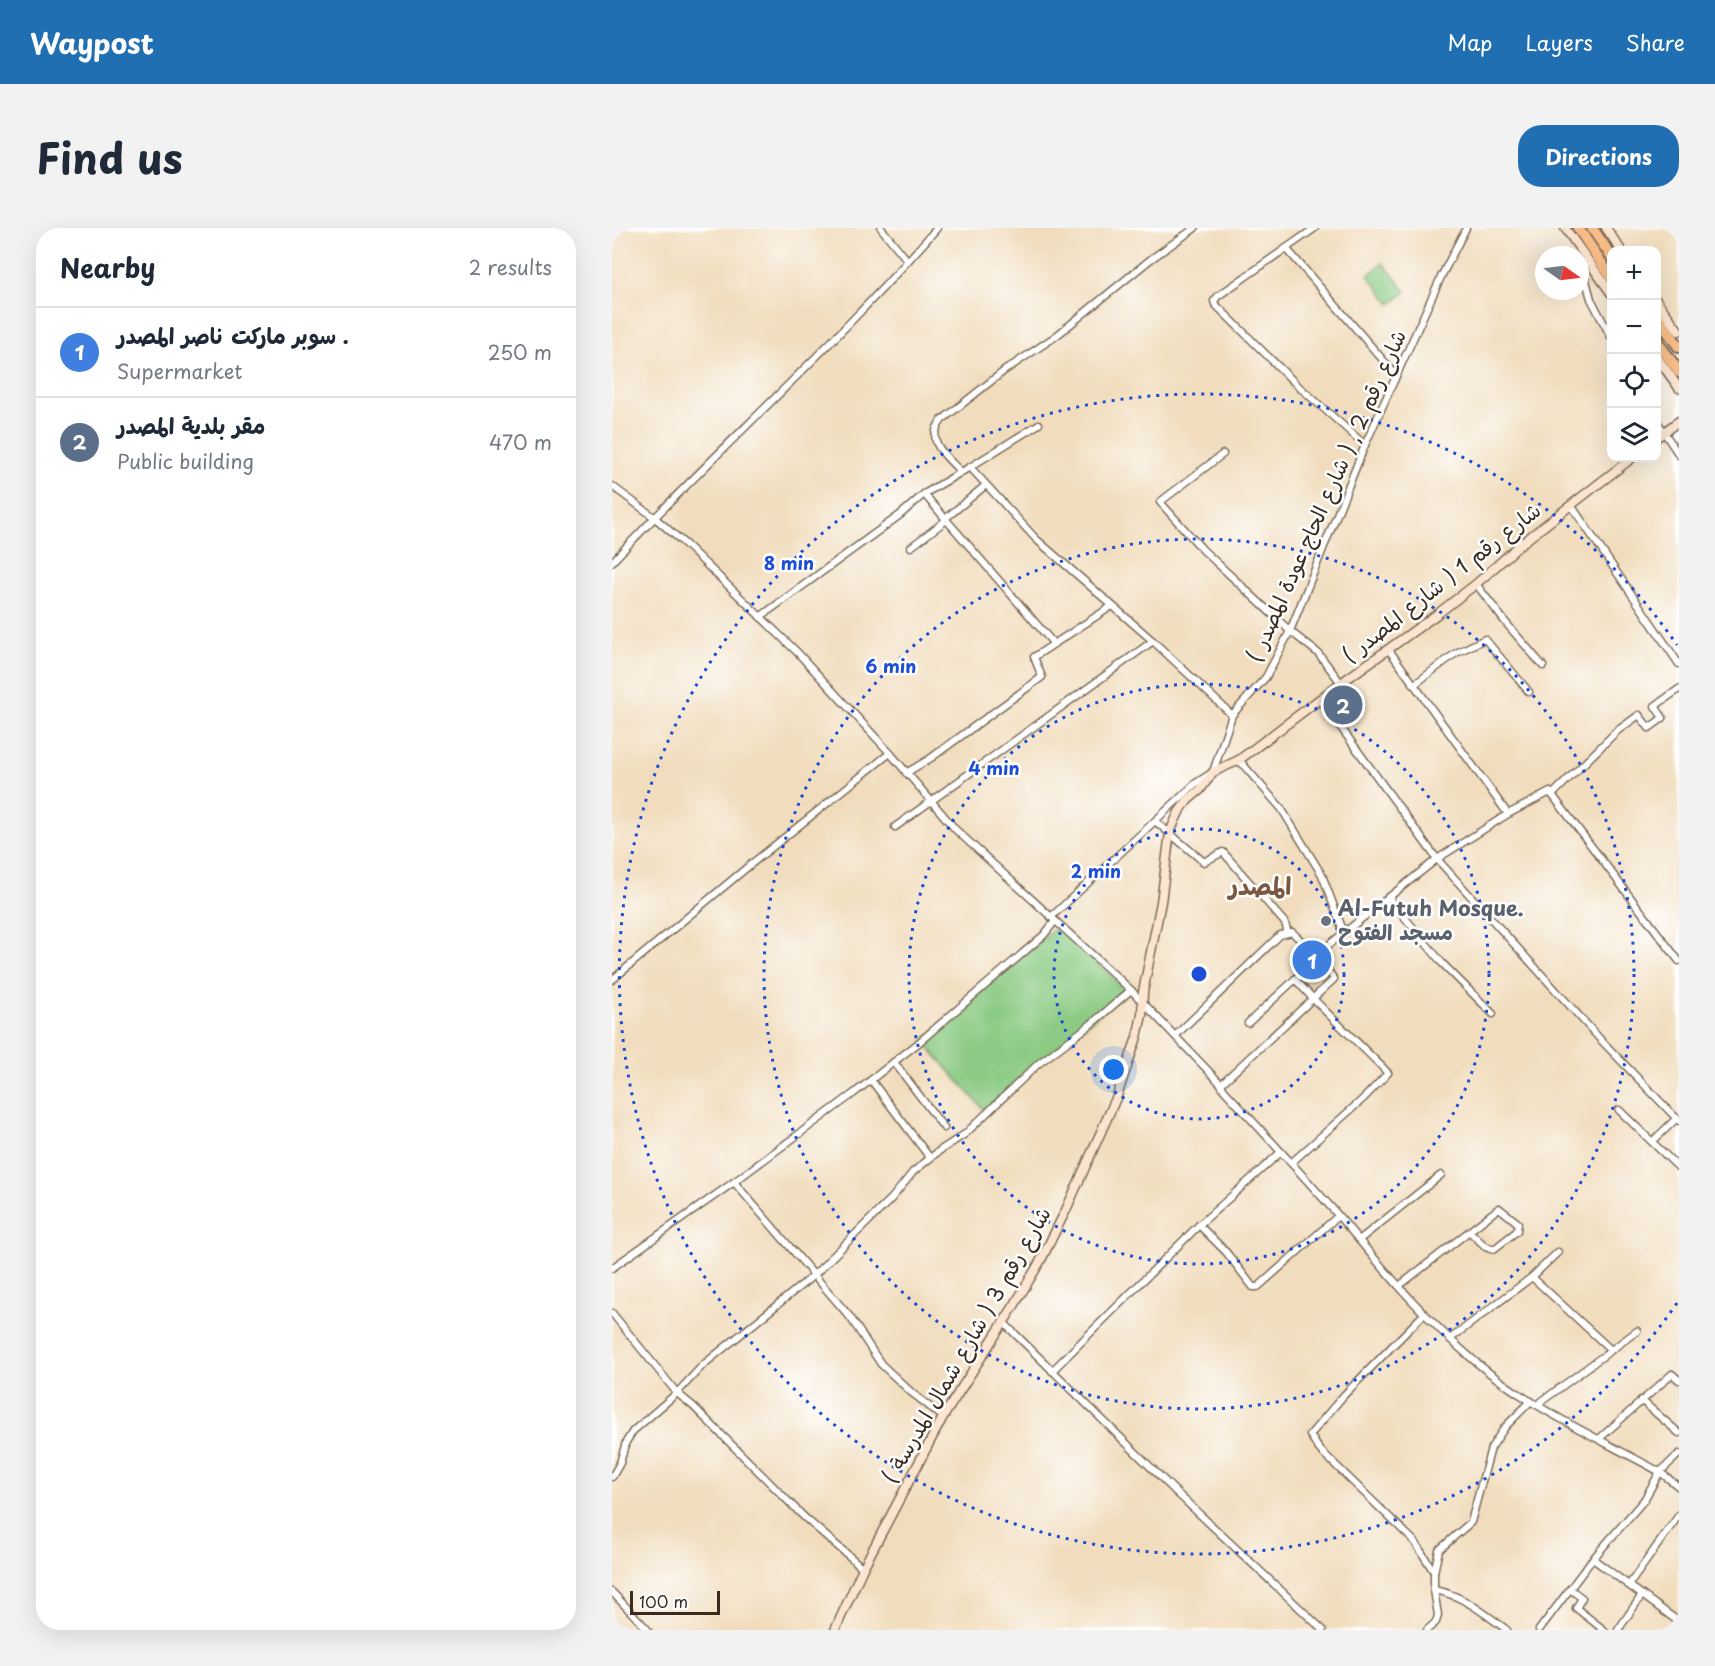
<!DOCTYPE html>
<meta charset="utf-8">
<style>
body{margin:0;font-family:"Playpen Sans","Playpen Sans Arabic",sans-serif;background:#f2f2f3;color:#1f2937}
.controls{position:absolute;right:18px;top:18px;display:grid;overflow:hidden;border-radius:12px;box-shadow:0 6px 24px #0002}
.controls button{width:54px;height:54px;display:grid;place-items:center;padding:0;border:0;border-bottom:2px solid #e0e1e3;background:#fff;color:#1f2937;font:30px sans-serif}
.compass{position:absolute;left:923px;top:18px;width:54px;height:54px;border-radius:50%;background:#fff;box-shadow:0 6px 24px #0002;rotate:104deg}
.scale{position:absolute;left:18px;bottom:15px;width:90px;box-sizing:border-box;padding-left:6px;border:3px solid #3b2a1e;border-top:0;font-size:16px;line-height:21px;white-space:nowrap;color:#3b2a1e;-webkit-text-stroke:4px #fff;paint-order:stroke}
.you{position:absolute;left:502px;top:842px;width:21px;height:21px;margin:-15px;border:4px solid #fff;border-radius:50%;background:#1a73e8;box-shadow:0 0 0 9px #1a73e833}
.badge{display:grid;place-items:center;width:39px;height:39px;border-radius:50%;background:#1f6fb2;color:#fff;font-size:20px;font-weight:700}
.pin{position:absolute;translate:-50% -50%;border:3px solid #fff;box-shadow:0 2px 6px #0006}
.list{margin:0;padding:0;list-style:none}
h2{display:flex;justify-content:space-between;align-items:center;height:78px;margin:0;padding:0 24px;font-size:26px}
h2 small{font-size:20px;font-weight:400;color:#747a83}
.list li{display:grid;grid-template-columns:39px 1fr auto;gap:18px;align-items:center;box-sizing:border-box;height:90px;padding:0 24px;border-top:2px solid #e0e1e3}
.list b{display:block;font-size:22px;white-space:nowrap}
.list p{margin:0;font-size:20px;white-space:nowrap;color:#747a83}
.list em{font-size:20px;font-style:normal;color:#747a83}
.icon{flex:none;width:33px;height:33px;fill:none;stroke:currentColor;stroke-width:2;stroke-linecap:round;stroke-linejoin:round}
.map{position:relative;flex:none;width:1067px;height:1402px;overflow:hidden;border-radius:24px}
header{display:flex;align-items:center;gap:36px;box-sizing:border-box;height:84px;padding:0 30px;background:#1f6fb2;color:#fff}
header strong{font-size:28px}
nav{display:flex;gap:33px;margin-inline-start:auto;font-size:21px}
.intro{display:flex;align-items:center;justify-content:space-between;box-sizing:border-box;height:144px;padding:0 36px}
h1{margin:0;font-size:42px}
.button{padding:15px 27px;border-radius:24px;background:#1f6fb2;color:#fff;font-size:21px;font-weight:700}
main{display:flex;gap:36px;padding:0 36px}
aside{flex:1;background:#fff;border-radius:24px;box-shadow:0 6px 24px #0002}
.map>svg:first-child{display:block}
.green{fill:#8bcb83;stroke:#637a50;stroke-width:1.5}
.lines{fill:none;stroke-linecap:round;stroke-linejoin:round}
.street-casing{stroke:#7b6956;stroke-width:9}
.secondary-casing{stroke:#7b6956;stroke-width:11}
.highway-casing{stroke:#7b6956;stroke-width:14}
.street{stroke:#fff;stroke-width:6}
.secondary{stroke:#fce5d0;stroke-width:8}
.highway{stroke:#f8bd89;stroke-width:10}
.ring{fill:none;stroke:#1d4ed8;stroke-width:3;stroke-dasharray:3 6}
.worship-dot{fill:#6b7280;stroke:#fff;stroke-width:2}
.labels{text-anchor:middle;stroke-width:5;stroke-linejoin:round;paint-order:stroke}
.street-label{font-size:21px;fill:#3b2a1e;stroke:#fff}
.worship-label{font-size:21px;font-weight:bold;fill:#5b616d;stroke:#fff;text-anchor:start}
.quarter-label{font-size:24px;font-weight:bold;fill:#7c5840;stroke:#fff}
.centre{fill:#1d4ed8;stroke:#fff;stroke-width:3}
.ring-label{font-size:18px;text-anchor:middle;font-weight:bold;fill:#1d4ed8;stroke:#fff;stroke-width:5;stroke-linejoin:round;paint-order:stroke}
</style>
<header>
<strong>Waypost</strong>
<nav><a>Map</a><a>Layers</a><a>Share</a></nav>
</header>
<div class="intro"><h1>Find us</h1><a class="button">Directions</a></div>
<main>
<aside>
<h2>Nearby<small>2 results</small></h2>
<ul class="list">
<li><span class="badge" style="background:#3f7fe0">1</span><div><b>سوبر ماركت ناصر المصدر .</b><p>Supermarket</p></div><em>250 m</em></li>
<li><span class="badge" style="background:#5c6f8a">2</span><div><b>مقر بلدية المصدر</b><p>Public building</p></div><em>470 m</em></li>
</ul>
</aside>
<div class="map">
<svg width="1067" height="1402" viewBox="0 0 1067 1402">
<rect width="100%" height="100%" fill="#fff"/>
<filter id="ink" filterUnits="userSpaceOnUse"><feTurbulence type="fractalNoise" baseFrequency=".0167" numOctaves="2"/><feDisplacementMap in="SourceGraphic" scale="12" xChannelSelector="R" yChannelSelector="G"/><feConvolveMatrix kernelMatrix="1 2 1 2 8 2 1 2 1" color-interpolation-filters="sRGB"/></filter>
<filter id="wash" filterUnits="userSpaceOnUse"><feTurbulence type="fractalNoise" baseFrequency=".008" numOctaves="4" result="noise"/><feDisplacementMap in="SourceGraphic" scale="24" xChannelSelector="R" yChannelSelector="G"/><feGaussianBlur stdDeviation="1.35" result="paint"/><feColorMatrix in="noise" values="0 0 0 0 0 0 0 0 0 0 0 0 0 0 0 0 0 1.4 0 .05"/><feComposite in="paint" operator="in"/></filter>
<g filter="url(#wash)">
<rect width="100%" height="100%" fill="#f1ddbd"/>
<g class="green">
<polygon points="771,35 794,64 779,76 756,47"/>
<polygon points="445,699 451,702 516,764 416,842 373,883 311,813"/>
</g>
</g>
<g filter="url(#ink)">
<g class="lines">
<defs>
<g id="street">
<polyline points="269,0 296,33"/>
<polyline points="703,0 606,68 602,73 603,76 684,156 753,217"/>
<polyline points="674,20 784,147"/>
<polyline points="972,45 979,71 999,109"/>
<polyline points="1044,192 1067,227"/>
<polyline points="611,226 548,274 591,322 678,403 706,425 729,455"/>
<polyline points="358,239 427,196"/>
<path d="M 349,244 C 334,228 312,213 330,192 L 392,143 L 444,108 L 539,31 L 583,0"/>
<path d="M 0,258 L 42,289 L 73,316 L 185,424 L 278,525 L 344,602 L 519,762 L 609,856 L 612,862 C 650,903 688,944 725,986 C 769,1038 812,1091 865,1135 C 917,1179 988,1211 1048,1244 L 1067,1259"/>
<polyline points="312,266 441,415"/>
<polyline points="959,277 1067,436"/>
<polyline points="299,319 333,293 334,290 374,257"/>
<path d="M 0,334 C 106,221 223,118 325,0"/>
<polyline points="864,356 894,395 931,438"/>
<polyline points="148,389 288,287 312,266 358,239 424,311 541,413 620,487"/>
<polyline points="777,422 896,586"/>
<polyline points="803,456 844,425 873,411 917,464"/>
<polyline points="708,471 825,631 987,810 1067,893"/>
<polyline points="627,532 669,580 710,647 732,705"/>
<polyline points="294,545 319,530 430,449 422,429 500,378"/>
<polyline points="940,567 1005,503 1027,487 1037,500 1051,490 1043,478 1067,461"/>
<polyline points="543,593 592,634 611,624 673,695 676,705"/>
<polyline points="283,599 541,413"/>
<polyline points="776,669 830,735 881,786"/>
<polyline points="439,689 584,555 601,544 620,487 654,449 678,403 753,217 829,49 854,0"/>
<polyline points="704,727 825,631 896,586 938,564 1067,733"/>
<polyline points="0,752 138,637 278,525"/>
<polyline points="636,795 706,730"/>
<polyline points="563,808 668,707 680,704 704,727 722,751 609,856"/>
<polyline points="282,834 332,900"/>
<polyline points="259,852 318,930"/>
<polyline points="1007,882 1067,940"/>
<polyline points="1041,913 1065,890"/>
<path d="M 679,935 L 752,870 L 776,845 C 746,814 712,784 683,751"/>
<polyline points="122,954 238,1089 269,1136 300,1165 331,1189"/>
<polyline points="587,997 614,1024 641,1059 646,1059 726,988"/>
<polyline points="747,1012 829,947"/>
<polyline points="0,1040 122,954 241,866 305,816 432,707 443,693"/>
<polyline points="920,1049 999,1122"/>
<polyline points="787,1058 887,980 906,995 905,1003 882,1021 873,1018 857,1003"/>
<polyline points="0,1085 65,1165 81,1178 192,1289 251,1340"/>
<polyline points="812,1086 732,1167 698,1207 707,1221 803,1314 822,1344"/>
<polyline points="391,1094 565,1265 711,1402"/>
<polyline points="838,1111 920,1049 946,1024"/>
<polyline points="440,1143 587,997 669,924"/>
<polyline points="1029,1172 1067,1205"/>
<polyline points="926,1176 1025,1103"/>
<polyline points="988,1210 1060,1146 1067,1152"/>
<polyline points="0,1249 8,1235 14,1214 21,1203 65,1165 91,1137 202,1047 280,970 301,944 327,923 353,906 426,836 478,797 519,762"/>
<polyline points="981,1331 1067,1394"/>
<polyline points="1017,1357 1067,1287"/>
<polyline points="958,1361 970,1370 964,1380 992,1402"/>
<path d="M 822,1362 C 851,1367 872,1385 895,1402"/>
<polyline points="0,1364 36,1402"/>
<polyline points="815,1402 824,1394 826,1387 822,1362 822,1344 827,1322 859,1294 879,1220 893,1199 919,1173"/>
<polyline points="927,1402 979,1333 1032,1272 1048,1244 1067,1226"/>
<polyline points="1006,1402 1030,1367"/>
</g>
<g id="secondary">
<polyline points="953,0 999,65"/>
<polyline points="994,0 1009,22"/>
<polyline points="1044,72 1067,103"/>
<polyline points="1044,128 1067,160"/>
<polyline points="1044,210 1067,193"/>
<polyline points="223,1402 251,1340 331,1189 402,1078 429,1032 454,982 505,868 525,809 530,787 531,764 549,674 558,604 567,584 576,572 588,562 601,544 627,532 729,455 824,387 864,356 910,315 1020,230"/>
</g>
<g id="highway">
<polyline points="966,0 999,49"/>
<polyline points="980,0 999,28"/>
<polyline points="1044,87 1067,119"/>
<polyline points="1044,112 1067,144"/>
</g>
</defs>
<use href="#street" class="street-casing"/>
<use href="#secondary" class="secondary-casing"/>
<use href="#highway" class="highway-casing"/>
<use href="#street" class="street"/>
<use href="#secondary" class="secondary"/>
<use href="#highway" class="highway"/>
</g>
</g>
<g class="ring">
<circle cx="587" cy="746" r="145"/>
<circle cx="587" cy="746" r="290"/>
<circle cx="587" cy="746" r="435"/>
<path d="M1065 1075A580 580 0 1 1 1065 417"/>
</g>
<circle class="worship-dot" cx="714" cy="693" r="6"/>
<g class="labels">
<g class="street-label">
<text transform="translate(715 268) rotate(-66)" y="7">شارع رقم 2 , ( شارع الحاج عودة المصدر )</text>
<text transform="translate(830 355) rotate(-38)" y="7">شارع رقم 1 ( شارع المصدر )</text>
<text transform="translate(355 1117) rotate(-60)" y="7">شارع رقم 3 ( شارع شمال المدرسة )</text>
</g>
<g class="worship-label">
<text x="726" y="688">Al-Futuh Mosque.<tspan x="726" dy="24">مسجد الفتوح</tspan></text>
</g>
<g class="quarter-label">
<text x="648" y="667">المصدر</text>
</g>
</g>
<circle cx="587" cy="746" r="9" class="centre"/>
<g class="ring-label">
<text x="177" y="342">8 min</text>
<text x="279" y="445">6 min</text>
<text x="382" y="547">4 min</text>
<text x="484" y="650">2 min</text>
</g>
</svg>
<div class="controls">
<button>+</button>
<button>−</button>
<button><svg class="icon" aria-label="locate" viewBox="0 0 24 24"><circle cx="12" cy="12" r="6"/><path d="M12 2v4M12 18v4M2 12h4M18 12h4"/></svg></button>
<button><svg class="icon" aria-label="layers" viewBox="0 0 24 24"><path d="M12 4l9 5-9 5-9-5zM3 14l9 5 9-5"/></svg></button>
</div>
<svg class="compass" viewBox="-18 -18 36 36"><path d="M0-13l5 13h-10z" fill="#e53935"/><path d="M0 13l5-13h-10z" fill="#747a83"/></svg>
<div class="scale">100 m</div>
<div class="you"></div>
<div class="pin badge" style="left:700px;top:732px;background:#3f7fe0">1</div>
<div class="pin badge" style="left:731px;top:477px;background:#5c6f8a">2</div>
</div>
</main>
